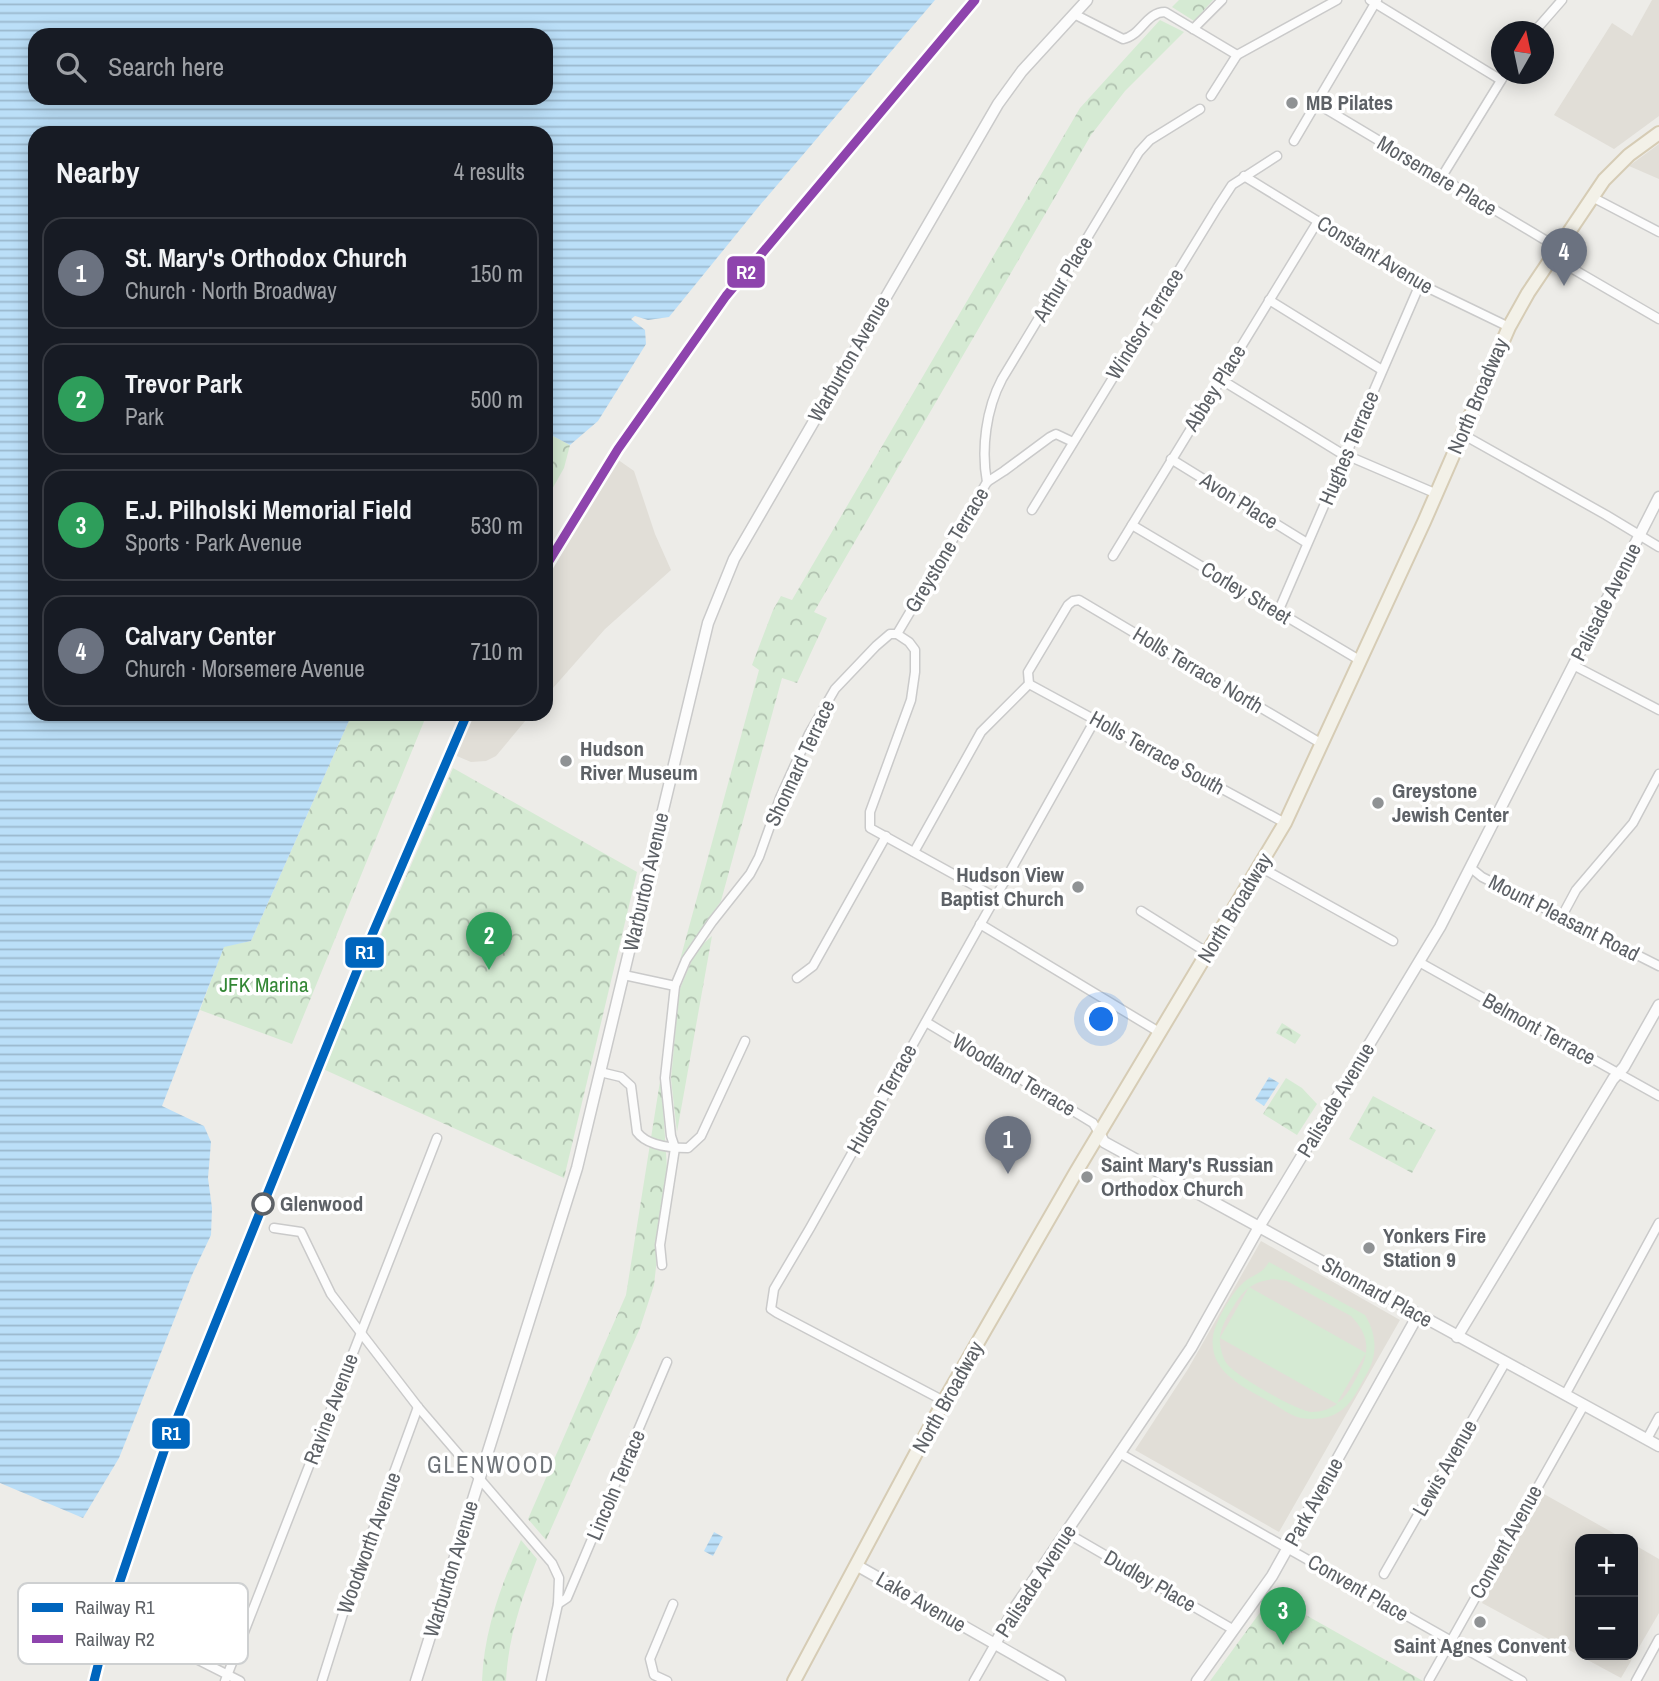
<!DOCTYPE html>
<meta charset="utf-8">
<style>
body{margin:0;font-family:"Archivo Narrow",sans-serif;background:#242831;color:#f1f3f6}
.controls{position:absolute;right:21px;bottom:21px;display:grid;overflow:hidden;border-radius:14px;box-shadow:0 4px 18px #0003}
.controls button{width:63px;height:63px;display:grid;place-items:center;padding:0;border:0;border-bottom:2px solid #363941;background:#171b24;color:#f1f3f6;font:35px sans-serif}
.compass{position:absolute;left:1491px;top:21px;width:63px;height:63px;border-radius:50%;background:#171b24;box-shadow:0 4px 18px #0003;rotate:9deg}
.you{position:absolute;left:1102px;top:1020px;width:24px;height:24px;margin:-18px;border:5px solid #fff;border-radius:50%;background:#1a73e8;box-shadow:0 0 0 10px #1a73e833}
.badge{display:grid;place-items:center;width:46px;height:46px;border-radius:50%;background:#0f766e;color:#fff;font-size:23px;font-weight:700}
.pin{position:absolute;translate:-50% -58px;filter:drop-shadow(0 2px 4px #0008)}
.pin::after{content:'';position:absolute;top:37px;width:24px;height:21px;background:inherit;clip-path:polygon(0 0,100% 0,50% 100%)}
.list{margin:0;padding:0;list-style:none}
h2{display:flex;justify-content:space-between;align-items:center;height:91px;margin:0;padding:0 28px;font-size:30px}
h2 small{font-size:23px;font-weight:400;color:#9ea1a6}
.list li{display:grid;grid-template-columns:46px 1fr auto;gap:21px;align-items:center;box-sizing:border-box;height:112px;margin:0 14px 14px;padding:0 14px;border:2px solid #363941;border-radius:21px}
.list b{display:block;font-size:26px;white-space:nowrap}
.list p{margin:0;font-size:23px;white-space:nowrap;color:#9ea1a6}
.list em{font-size:23px;font-style:normal;color:#9ea1a6}
.icon{flex:none;width:38px;height:38px;fill:none;stroke:currentColor;stroke-width:2;stroke-linecap:round;stroke-linejoin:round}
.map{position:relative;flex:none;width:1659px;height:1681px;overflow:hidden}
.search{position:absolute;background:#171b24;box-shadow:0 4px 18px #0003;left:28px;top:28px;width:525px;height:77px;display:flex;align-items:center;gap:18px;box-sizing:border-box;padding:0 24px;border-radius:21px;color:#9ea1a6;font-size:26px}
.panel{position:absolute;background:#171b24;box-shadow:0 4px 18px #0003;left:28px;top:126px;width:525px;height:595px;border-radius:21px}
.map>svg:first-child{display:block}
.education{fill:#e1ded7}
.grass{fill:#d5ead3;fill-rule:evenodd}
.park{fill:url(#park-crowns)}
.water{fill:url(#water-rules);fill-rule:evenodd}
.lines{fill:none;stroke-linecap:round;stroke-linejoin:round}
.minor-casing{stroke:#cacaca;stroke-width:11}
.tertiary-casing{stroke:#cacaca;stroke-width:13}
.primary-casing{stroke:#d6ccb5;stroke-width:16}
.minor{stroke:#fcfcfc;stroke-width:8}
.tertiary{stroke:#fcfcfc;stroke-width:10}
.primary{stroke:#f3f1e8;stroke-width:12}
.rail-1-casing{stroke:#fff;stroke-width:14}
.rail-2-casing{stroke:#fff;stroke-width:14}
.rail-1{stroke:#0065bd;stroke-width:9}
.rail-2{stroke:#8e44ad;stroke-width:9}
.poi-dot{fill:#8f9294;stroke:#fff;stroke-width:2.5}
.stop-dot{fill:#fff;stroke:#5d6166;stroke-width:3.5}
.labels{text-anchor:middle;stroke-width:7;stroke-linejoin:round;paint-order:stroke}
.poi-label{font-size:21px;font-weight:bold;fill:#5d6166;stroke:#fff;text-anchor:start}
.street-label{font-size:21px;fill:#5d6166;stroke:#fff}
.park-label{font-size:21px;fill:#338735;stroke:#fff}
.stop-label{font-size:21px;font-weight:bold;fill:#5d6166;stroke:#fff;text-anchor:start}
.neighbourhood-label{font-size:23px;letter-spacing:2px;fill:#6e7378;stroke:#fff}
.key{fill:#fff;stroke:#ced0d1;stroke-width:2}
.key-label{font-size:19px;fill:#5d6166}
.line-badge{stroke:#fff;stroke-width:2.5}
.badge-label{font-size:19px;text-anchor:middle;font-weight:bold;fill:#fff}
</style>
<div class="map">
<svg width="1659" height="1681" viewBox="0 0 1659 1681">
<defs>
<pattern id="park-crowns" width="20" height="18" patternUnits="userSpaceOnUse" patternTransform="scale(1.75)"><rect width="20" height="18" fill="#d5ead3"/><path d="M2 6a3 3 0 1 1 6 0M12 15a3 3 0 1 1 6 0" fill="none" stroke="#b0c1af"/></pattern>
<pattern id="water-rules" width="6" height="5" patternUnits="userSpaceOnUse" patternTransform="scale(1.75)"><rect width="6" height="5" fill="#bbdff8"/><path d="M0 2.5h6" fill="none" stroke="#9bb8cd"/></pattern>
</defs>
<rect width="100%" height="100%" fill="#edece8"/>
<g class="education">
<polygon points="1652,0 1659,0 1659,116 1614,149 1554,115 1612,23 1632,36"/>
<polygon points="1659,144 1659,179 1629,166"/>
<polygon points="614,457 634,471 655,534 671,570 605,629 546,696 546,582"/>
<polygon points="474,714 531,714 496,756 486,761 471,762 452,754"/>
<polygon points="1261,1241 1400,1320 1279,1532 1135,1450 1188,1369"/>
<polygon points="1544,1494 1624,1539 1580,1539 1580,1655 1633,1655 1633,1544 1659,1559 1659,1613 1621,1678 1482,1603"/>
</g>
<path class="grass" d="M 1269,1262 L 1365,1315 C 1377,1335 1378,1355 1366,1375 C 1358,1389 1352,1405 1337,1413 C 1327,1419 1313,1420 1301,1418 C 1291,1416 1281,1408 1272,1403 C 1246,1388 1208,1373 1213,1336 C 1215,1323 1231,1294 1241,1285 C 1251,1274 1260,1277 1269,1262 ZM 1273,1279 L 1287,1281 L 1351,1316 C 1373,1339 1369,1356 1354,1382 C 1349,1391 1345,1398 1337,1403 L 1366,1353 L 1249,1287 L 1220,1338 L 1337,1404 C 1330,1409 1321,1412 1312,1412 C 1297,1411 1236,1376 1227,1364 C 1224,1360 1222,1354 1221,1349 C 1217,1334 1224,1322 1232,1309 C 1243,1290 1251,1282 1273,1279 Z"/>
<g class="park">
<polygon points="1179,0 1213,0 1194,21 1172,7"/>
<polygon points="1160,20 1184,32 1125,91 1091,135 814,612 827,618 797,683 782,678 721,901 680,960 759,670 752,665 773,610 781,596 792,600 1080,108"/>
<polygon points="549,434 570,445 564,468 546,500 546,440"/>
<polygon points="352,714 427,714 292,1044 200,1010 224,946 251,941"/>
<polygon points="453,768 637,872 564,1178 323,1069"/>
<polygon points="712,936 677,1132 671,1079 679,991 696,950"/>
<polygon points="1282,1023 1301,1035 1295,1044 1276,1033"/>
<polygon points="661,1075 667,1169 654,1285 640,1328 546,1540 528,1519 626,1295"/>
<polygon points="1286,1078 1302,1088 1317,1104 1297,1135 1263,1114"/>
<polygon points="1373,1096 1436,1130 1412,1173 1349,1139"/>
<path d="M 521,1540 L 537,1559 C 522,1598 508,1638 506,1681 L 482,1681 C 484,1630 501,1586 521,1540 Z"/>
<polygon points="1272,1596 1423,1681 1210,1681"/>
</g>
<g class="water">
<path d="M 0,0 L 935,0 L 760,205 L 669,317 L 648,320 L 635,316 L 631,319 L 645,330 L 646,344 L 598,421 L 570,445 L 549,434 L 546,440 L 546,133 L 35,133 L 35,714 L 352,714 L 251,941 L 224,947 L 162,1106 L 204,1126 L 211,1142 L 208,1178 L 212,1208 L 211,1235 L 192,1275 L 119,1458 L 83,1518 L 0,1483 ZM 546,35 L 546,98 L 35,98 L 35,35 Z"/>
<polygon points="1269,1077 1279,1083 1264,1106 1255,1100"/>
<polygon points="714,1532 723,1537 713,1556 704,1551"/>
</g>
<g class="lines">
<defs>
<g id="minor">
<polyline points="1370,0 1501,80"/>
<path d="M 1074,14 L 1123,39 C 1141,36 1146,12 1165,12 L 1237,55 L 1337,0"/>
<polyline points="1193,29 1222,0"/>
<polyline points="1534,32 1562,0"/>
<polyline points="1211,96 1237,55"/>
<polyline points="1316,103 1550,243 1561,262 1659,319"/>
<polyline points="1294,141 1377,0"/>
<polyline points="1244,176 1420,284 1509,327"/>
<polyline points="1441,178 1505,74"/>
<polyline points="1592,197 1659,232"/>
<polyline points="1269,300 1382,370"/>
<polyline points="1220,379 1339,452 1437,494"/>
<polyline points="1462,434 1606,515 1659,547"/>
<polyline points="1171,459 1307,543"/>
<path d="M 987,482 C 981,449 986,409 1002,379 L 1139,152 L 1150,140 L 1200,109"/>
<polyline points="1032,510 1217,208 1232,185 1277,156"/>
<polyline points="1132,525 1361,661"/>
<polyline points="1113,556 1318,221"/>
<polyline points="1278,612 1420,284"/>
<polyline points="897,634 987,482 1004,471 1050,437 1056,434 1073,442"/>
<polyline points="1573,665 1659,710"/>
<polyline points="1029,684 1028,672 1068,605 1073,601 1079,600 1322,744"/>
<polyline points="1029,684 1285,823"/>
<polyline points="914,852 981,732 1029,684"/>
<polyline points="1260,867 1393,941"/>
<polyline points="1471,868 1482,877 1659,966"/>
<polyline points="1141,911 1208,953"/>
<polyline points="1562,916 1576,890 1633,823 1659,774"/>
<polyline points="980,924 1159,1032"/>
<polyline points="1419,962 1659,1096"/>
<polyline points="624,975 675,986"/>
<polyline points="797,978 813,966 886,836"/>
<polyline points="926,1022 1093,1123 1099,1133"/>
<path d="M 600,1072 L 621,1077 L 631,1086 L 637,1132 C 647,1146 672,1148 688,1148 L 701,1136 L 745,1041"/>
<polyline points="274,1228 301,1232 331,1294 418,1407 552,1563 559,1578 558,1604 541,1681"/>
<polyline points="662,1265 660,1245 675,1148 671,1136 665,1078 675,986 686,960 712,922 750,874 759,857 780,798 809,734 835,689 876,646 890,634 897,634 909,642 915,650 915,672 911,700 870,812 870,828 995,897"/>
<polyline points="1565,1395 1659,1223"/>
<polyline points="944,1401 777,1313 771,1309 774,1289 810,1228 1095,720"/>
<polyline points="1647,1439 1659,1417"/>
<polyline points="1121,1454 1522,1681"/>
<polyline points="1067,1533 1234,1630"/>
<polyline points="1384,1574 1505,1363"/>
<polyline points="558,1604 567,1598 667,1362"/>
<polyline points="127,1624 240,1681"/>
<polyline points="1429,1680 1584,1405"/>
<polyline points="225,1681 437,1138"/>
<polyline points="322,1681 348,1598 418,1407"/>
<polyline points="667,1681 654,1675 650,1659 673,1604"/>
<polyline points="974,1681 995,1644"/>
<polyline points="1636,1681 1659,1639"/>
</g>
<g id="tertiary">
<polyline points="1099,1133 1104,1142 1659,1446"/>
<polyline points="1457,1337 1613,1079 1624,1067 1659,1005"/>
<polyline points="856,1565 1060,1681"/>
<polyline points="995,1644 1016,1606 1191,1348 1259,1227 1440,927 1659,497"/>
<polyline points="416,1681 577,1168 708,623 734,559 998,104 1022,71 1087,0"/>
<polyline points="1197,1681 1272,1576 1418,1315"/>
</g>
<polyline id="primary" points="794,1681 944,1401 1076,1172 1285,823 1424,522 1509,327 1528,293 1604,180 1629,155 1659,133"/>
</defs>
<use href="#minor" class="minor-casing"/>
<use href="#tertiary" class="tertiary-casing"/>
<use href="#primary" class="primary-casing"/>
<use href="#minor" class="minor"/>
<use href="#tertiary" class="tertiary"/>
<use href="#primary" class="primary"/>
<defs>
<polyline id="rail-1" points="94,1681 117,1590 164,1451 363,956 467,714"/>
<polyline id="rail-2" points="546,566 618,449 726,296 975,0"/>
</defs>
<use href="#rail-1" class="rail-1-casing"/>
<use href="#rail-2" class="rail-2-casing"/>
<use href="#rail-1" class="rail-1"/>
<use href="#rail-2" class="rail-2"/>
</g>
<g class="poi-dot">
<circle cx="1292" cy="103" r="7"/>
<circle cx="566" cy="761" r="7"/>
<circle cx="1378" cy="803" r="7"/>
<circle cx="1078" cy="887" r="7"/>
<circle cx="1087" cy="1177" r="7"/>
<circle cx="1369" cy="1248" r="7"/>
<circle cx="1480" cy="1622" r="7"/>
</g>
<circle class="stop-dot" cx="263" cy="1204" r="10"/>
<g class="labels">
<g class="poi-label">
<text x="1306" y="110">MB Pilates</text>
<text x="580" y="756">Hudson<tspan x="580" dy="24">River Museum</tspan></text>
<text x="1392" y="798">Greystone<tspan x="1392" dy="24">Jewish Center</tspan></text>
<text x="1064" y="882" text-anchor="end">Hudson View<tspan x="1064" dy="24">Baptist Church</tspan></text>
<text x="1101" y="1172">Saint Mary's Russian<tspan x="1101" dy="24">Orthodox Church</tspan></text>
<text x="1383" y="1243">Yonkers Fire<tspan x="1383" dy="24">Station 9</tspan></text>
<text x="1480" y="1653" text-anchor="middle">Saint Agnes Convent</text>
</g>
<g class="street-label">
<text transform="translate(1437 176) rotate(31)" y="7">Morsemere Place</text>
<text transform="translate(1375 255) rotate(31)" y="7">Constant Avenue</text>
<text transform="translate(1063 279) rotate(-59)" y="7">Arthur Place</text>
<text transform="translate(1145 324) rotate(-58)" y="7">Windsor Terrace</text>
<text transform="translate(849 359) rotate(-60)" y="7">Warburton Avenue</text>
<text transform="translate(1215 388) rotate(-58)" y="7">Abbey Place</text>
<text transform="translate(1478 396) rotate(-67)" y="7">North Broadway</text>
<text transform="translate(1349 448) rotate(-67)" y="7">Hughes Terrace</text>
<text transform="translate(1239 501) rotate(32)" y="7">Avon Place</text>
<text transform="translate(947 550) rotate(-59)" y="7">Greystone Terrace</text>
<text transform="translate(1246 593) rotate(31)" y="7">Corley Street</text>
<text transform="translate(1606 602) rotate(-63)" y="7">Palisade Avenue</text>
<text transform="translate(1198 670) rotate(31)" y="7">Holls Terrace North</text>
<text transform="translate(1157 753) rotate(29)" y="7">Holls Terrace South</text>
<text transform="translate(800 763) rotate(-65)" y="7">Shonnard Terrace</text>
<text transform="translate(646 882) rotate(-77)" y="7">Warburton Avenue</text>
<text transform="translate(1235 908) rotate(-59)" y="7">North Broadway</text>
<text transform="translate(1564 918) rotate(27)" y="7">Mount Pleasant Road</text>
<text transform="translate(1539 1029) rotate(29)" y="7">Belmont Terrace</text>
<text transform="translate(1014 1075) rotate(31)" y="7">Woodland Terrace</text>
<text transform="translate(882 1099) rotate(-61)" y="7">Hudson Terrace</text>
<text transform="translate(1336 1100) rotate(-59)" y="7">Palisade Avenue</text>
<text transform="translate(1377 1292) rotate(29)" y="7">Shonnard Place</text>
<text transform="translate(948 1397) rotate(-61)" y="7">North Broadway</text>
<text transform="translate(331 1409) rotate(-69)" y="7">Ravine Avenue</text>
<text transform="translate(1445 1468) rotate(-60)" y="7">Lewis Avenue</text>
<text transform="translate(616 1485) rotate(-67)" y="7">Lincoln Terrace</text>
<text transform="translate(1314 1502) rotate(-61)" y="7">Park Avenue</text>
<text transform="translate(1506 1542) rotate(-61)" y="7">Convent Avenue</text>
<text transform="translate(369 1543) rotate(-70)" y="7">Woodworth Avenue</text>
<text transform="translate(451 1569) rotate(-73)" y="7">Warburton Avenue</text>
<text transform="translate(1036 1581) rotate(-57)" y="7">Palisade Avenue</text>
<text transform="translate(1150 1581) rotate(30)" y="7">Dudley Place</text>
<text transform="translate(1358 1588) rotate(30)" y="7">Convent Place</text>
<text transform="translate(921 1602) rotate(30)" y="7">Lake Avenue</text>
</g>
<g class="park-label">
<text x="264" y="992">JFK Marina</text>
</g>
<g class="stop-label">
<text x="280" y="1211">Glenwood</text>
</g>
<g class="neighbourhood-label">
<text x="491" y="1473">GLENWOOD</text>
</g>
</g>
<rect x="18" y="1583" width="230" height="81" rx="10" class="key"/>
<rect x="32" y="1603" width="31" height="9" fill="#0065bd"/>
<rect x="32" y="1635" width="31" height="8" fill="#8e44ad"/>
<g class="key-label">
<text x="75" y="1614">Railway R1</text>
<text x="75" y="1646">Railway R2</text>
</g>
<g class="line-badge">
<rect x="726" y="255" width="40" height="34" rx="7" fill="#8e44ad"/>
<rect x="344" y="936" width="41" height="33" rx="7" fill="#0065bd"/>
<rect x="151" y="1417" width="40" height="33" rx="7" fill="#0065bd"/>
</g>
<g class="badge-label">
<text x="746" y="279">R2</text>
<text x="365" y="959">R1</text>
<text x="171" y="1440">R1</text>
</g>
</svg>
<div class="controls">
<button>+</button>
<button>−</button>
</div>
<svg class="compass" viewBox="-18 -18 36 36"><path d="M0-13l5 13h-10z" fill="#e53935"/><path d="M0 13l5-13h-10z" fill="#9ea1a6"/></svg>
<div class="you"></div>
<div class="pin badge" style="left:1008px;top:1174px;background:#6b7280">1</div>
<div class="pin badge" style="left:489px;top:970px;background:#2e9e5b">2</div>
<div class="pin badge" style="left:1283px;top:1645px;background:#2e9e5b">3</div>
<div class="pin badge" style="left:1564px;top:286px;background:#6b7280">4</div>
<div class="search"><svg class="icon" aria-label="search" viewBox="0 0 24 24"><circle cx="10" cy="10" r="6"/><path d="M15 15l6 6"/></svg>Search here</div>
<section class="panel">
<h2>Nearby<small>4 results</small></h2>
<ul class="list">
<li><span class="badge" style="background:#6b7280">1</span><div><b>St. Mary's Orthodox Church</b><p>Church · North Broadway</p></div><em>150 m</em></li>
<li><span class="badge" style="background:#2e9e5b">2</span><div><b>Trevor Park</b><p>Park</p></div><em>500 m</em></li>
<li><span class="badge" style="background:#2e9e5b">3</span><div><b>E.J. Pilholski Memorial Field</b><p>Sports · Park Avenue</p></div><em>530 m</em></li>
<li><span class="badge" style="background:#6b7280">4</span><div><b>Calvary Center</b><p>Church · Morsemere Avenue</p></div><em>710 m</em></li>
</ul>
</section>
</div>
